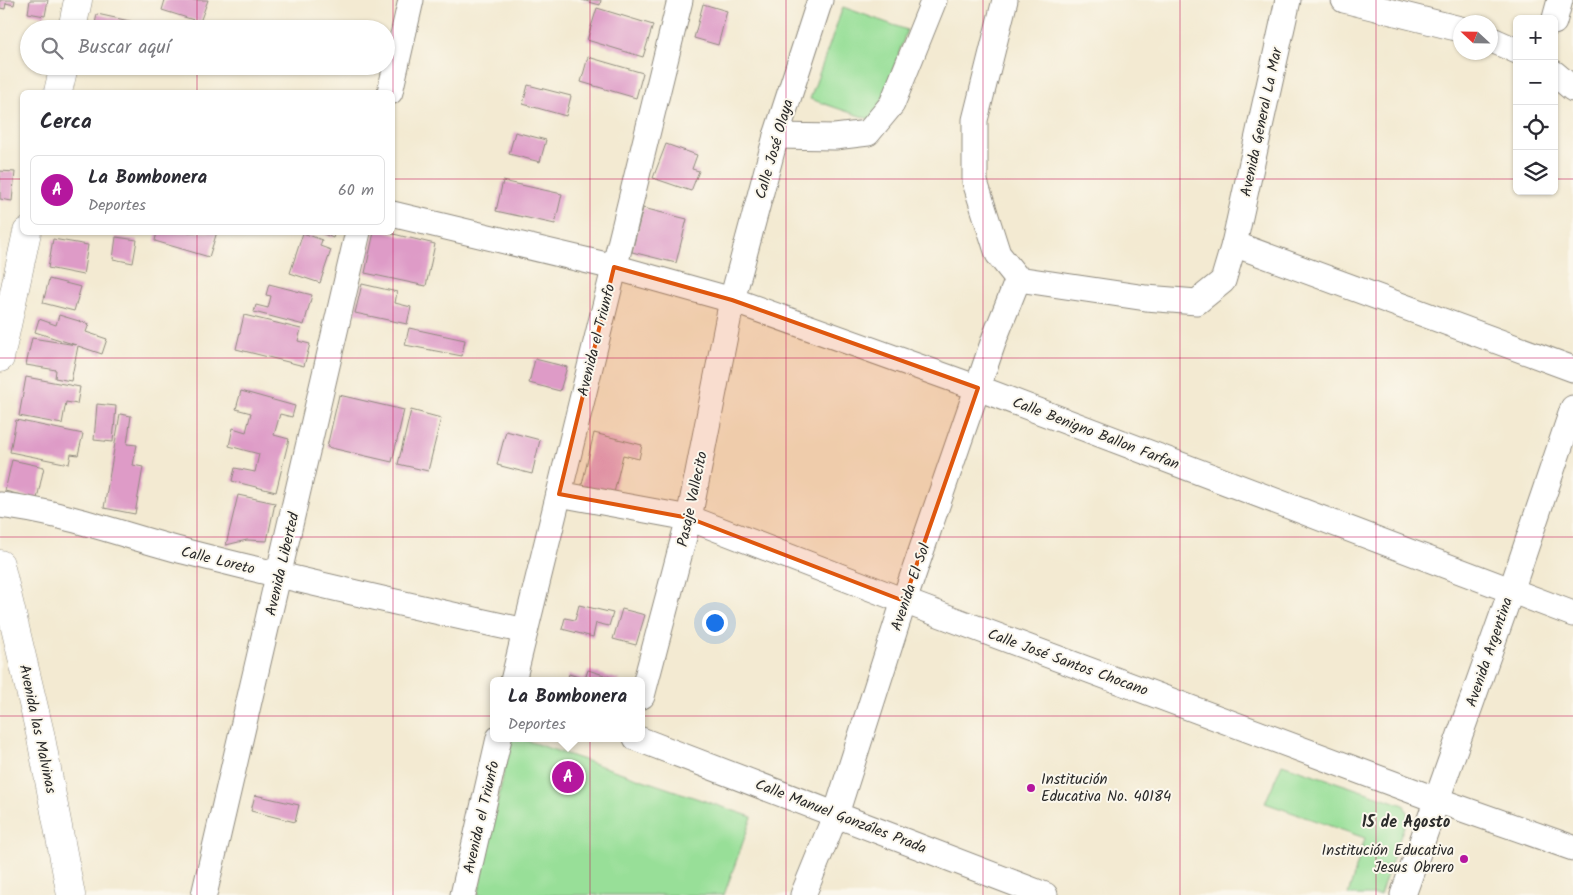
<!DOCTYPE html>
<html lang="es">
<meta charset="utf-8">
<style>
body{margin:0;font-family:Kalam,sans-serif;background:#f7f7f7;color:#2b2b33}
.controls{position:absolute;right:15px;top:15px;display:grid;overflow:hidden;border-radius:8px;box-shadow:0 1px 4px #0004}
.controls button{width:45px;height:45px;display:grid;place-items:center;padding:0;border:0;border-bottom:1px solid #e1e1e2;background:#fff;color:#2b2b33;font:25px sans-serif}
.compass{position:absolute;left:1453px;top:15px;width:45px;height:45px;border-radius:50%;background:#fff;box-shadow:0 1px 4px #0004;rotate:292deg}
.you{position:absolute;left:714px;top:622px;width:18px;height:18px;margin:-12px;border:4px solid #fff;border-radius:50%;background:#1a73e8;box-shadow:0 0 0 8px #1a73e833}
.badge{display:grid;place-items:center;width:32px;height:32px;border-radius:50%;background:#b5179e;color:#fff;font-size:16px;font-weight:700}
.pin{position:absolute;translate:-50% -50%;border:2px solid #fff;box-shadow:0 1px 5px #0006}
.popup{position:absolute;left:490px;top:677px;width:155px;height:65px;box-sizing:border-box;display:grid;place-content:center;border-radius:8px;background:#fff;filter:drop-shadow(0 1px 4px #0005);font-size:16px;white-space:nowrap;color:#7c7c81}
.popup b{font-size:19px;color:#2b2b33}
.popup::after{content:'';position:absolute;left:50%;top:100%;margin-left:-10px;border:10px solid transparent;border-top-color:#fff}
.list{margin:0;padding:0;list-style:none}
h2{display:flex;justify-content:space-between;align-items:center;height:65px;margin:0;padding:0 20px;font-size:21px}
h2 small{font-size:16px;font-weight:400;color:#7c7c81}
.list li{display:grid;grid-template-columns:32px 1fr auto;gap:15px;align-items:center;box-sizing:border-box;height:70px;margin:0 10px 10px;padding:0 10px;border:1px solid #e1e1e2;border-radius:8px}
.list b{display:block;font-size:19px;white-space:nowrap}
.list p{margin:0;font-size:16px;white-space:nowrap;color:#7c7c81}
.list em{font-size:16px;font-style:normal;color:#7c7c81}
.icon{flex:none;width:28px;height:28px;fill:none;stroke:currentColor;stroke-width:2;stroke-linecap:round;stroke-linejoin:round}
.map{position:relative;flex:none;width:1573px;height:895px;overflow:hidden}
.search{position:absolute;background:#fff;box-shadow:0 1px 4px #0004;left:20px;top:20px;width:375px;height:55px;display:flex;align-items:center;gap:12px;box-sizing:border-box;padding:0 18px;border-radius:28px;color:#7c7c81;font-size:19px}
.panel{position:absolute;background:#fff;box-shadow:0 1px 4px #0004;left:20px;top:90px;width:375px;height:145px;border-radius:8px}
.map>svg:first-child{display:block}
.green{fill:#98df98;stroke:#628562}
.building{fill:#de9bc7}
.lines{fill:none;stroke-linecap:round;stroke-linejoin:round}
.minor-casing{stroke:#8f8a7e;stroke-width:27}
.tertiary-casing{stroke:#8f8a7e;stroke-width:29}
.minor{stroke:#fff;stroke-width:25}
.tertiary{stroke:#fff;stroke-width:28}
.marked{fill:#df570e;fill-opacity:0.2;stroke:#df570e;stroke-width:4;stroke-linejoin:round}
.grid{fill:none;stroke:#c2185b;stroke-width:1;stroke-opacity:0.55}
.poi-dot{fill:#b5179e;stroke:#fbf7ec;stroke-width:2}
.labels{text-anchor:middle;stroke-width:4;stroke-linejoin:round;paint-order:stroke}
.street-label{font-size:15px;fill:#2b2b2b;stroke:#fbf7ec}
.poi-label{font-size:15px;fill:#2b2b2b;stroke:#fbf7ec;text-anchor:start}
.neighbourhood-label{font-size:16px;font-weight:bold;fill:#2b2b2b;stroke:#fbf7ec}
</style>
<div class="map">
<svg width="1573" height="895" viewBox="0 0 1573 895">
<rect width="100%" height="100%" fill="#fbf7ec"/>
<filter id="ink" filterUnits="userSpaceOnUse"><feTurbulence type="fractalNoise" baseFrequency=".02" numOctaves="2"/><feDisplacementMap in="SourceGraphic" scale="10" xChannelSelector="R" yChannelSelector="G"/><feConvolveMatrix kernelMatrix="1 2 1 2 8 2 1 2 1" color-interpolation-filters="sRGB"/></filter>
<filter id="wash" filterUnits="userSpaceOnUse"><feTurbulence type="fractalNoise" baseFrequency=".0096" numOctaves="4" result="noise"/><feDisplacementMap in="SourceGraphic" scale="20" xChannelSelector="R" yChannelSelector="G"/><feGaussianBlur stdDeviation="1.12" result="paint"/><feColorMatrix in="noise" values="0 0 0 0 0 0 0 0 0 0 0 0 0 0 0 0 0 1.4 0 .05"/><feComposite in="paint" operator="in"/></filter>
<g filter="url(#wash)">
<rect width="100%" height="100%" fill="#f3ead2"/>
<g class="green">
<polygon points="843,7 907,30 875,121 810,99"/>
<polygon points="511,738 519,738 752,817 724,895 478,895"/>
<polygon points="1282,764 1404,805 1408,815 1380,895 1348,895 1365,838 1265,803"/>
</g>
<g id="blocks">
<g class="building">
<polygon points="0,0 15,0 14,5 6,3 5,9 0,8"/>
<polygon points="30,0 48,0 45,16 28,13"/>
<polygon points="165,0 208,0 200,22 162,10"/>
<polygon points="582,0 601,0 600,5"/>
<polygon points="703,4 727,11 718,45 694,38"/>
<polygon points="597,8 653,25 643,57 587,40"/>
<polygon points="97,14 148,25 147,29 94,29"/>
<polygon points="588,57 643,73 636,98 581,82"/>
<polygon points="528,85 571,96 566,116 523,104"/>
<polygon points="515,132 546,140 540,162 509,154"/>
<polygon points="666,144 697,155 692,169 699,171 691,191 653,178"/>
<polygon points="0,171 15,172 12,201 0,199"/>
<polygon points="503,181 562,194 555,224 496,211"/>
<polygon points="643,208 687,219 676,263 632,252"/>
<polygon points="157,232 217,232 209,257 155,241"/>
<polygon points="319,232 335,232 333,238"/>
<polygon points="374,232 385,232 435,244 426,286 365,273"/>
<polygon points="303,233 322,240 320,246 331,250 320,283 290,273"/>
<polygon points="116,237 137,240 133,263 113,259"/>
<polygon points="53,239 88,245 83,275 48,268"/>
<polygon points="49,279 81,287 74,311 43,303"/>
<polygon points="269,284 312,295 304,325 254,312 256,305 268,308 271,296 266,295"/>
<polygon points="362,284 397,292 395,303 411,307 407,324 355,313"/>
<polygon points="59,315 89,324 86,332 107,339 102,354 78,346 71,381 55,378 56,370 26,365 32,338 76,345 35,332 39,319 56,325"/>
<polygon points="244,315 301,329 298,341 310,344 304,366 236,349"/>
<polygon points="409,328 465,340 462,356 405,345"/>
<polygon points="535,359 567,367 560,391 529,383"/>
<polygon points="26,377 80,387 77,404 66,402 62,424 19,416"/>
<polygon points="241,391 295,406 292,417 280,414 274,435 289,439 276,492 232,481 235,468 255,472 259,454 229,446 233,428 246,432 251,413 236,409"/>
<polygon points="339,395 404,410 392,462 327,447"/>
<polygon points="97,404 116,406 113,442 94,440"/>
<polygon points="411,410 441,418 428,471 398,464"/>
<polygon points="120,414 131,416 127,444 137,445 133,465 143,467 135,514 104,508"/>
<polygon points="16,420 83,434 78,455 71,454 69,464 10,452"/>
<polygon points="506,431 540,440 532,474 497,465"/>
<polygon points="594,433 642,445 639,459 623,455 613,497 581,489"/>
<polygon points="12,460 44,467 37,499 5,491"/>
<polygon points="238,495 275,503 267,541 247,540 226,545"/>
<polygon points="579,605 613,613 609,626 596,623 593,637 562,629 565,618 575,620"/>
<polygon points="622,609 645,615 636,645 613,639"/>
<polygon points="588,670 620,680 620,681 567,681 569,674 585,679"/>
<polygon points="255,795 299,805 295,822 251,811"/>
</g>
</g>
</g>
<g filter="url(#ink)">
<use href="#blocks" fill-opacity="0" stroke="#8f8a7e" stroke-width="1"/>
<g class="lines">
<defs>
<g id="minor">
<polyline points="1005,0 975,120 975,182 998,254 1018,279 1146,298 1197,302 1223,281 1234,244 1288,0"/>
<polyline points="1344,0 1460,29"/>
<polyline points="1554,22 1560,0"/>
<polyline points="1490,39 1517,51"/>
<polyline points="1554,73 1573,89"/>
<polyline points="390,92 411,0"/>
<polyline points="776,136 835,137 868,133 892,104 934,0"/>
<polyline points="392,214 614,267 732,300 978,388 1573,614"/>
<polyline points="1234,244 1573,369"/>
<polyline points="559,494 689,518 904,601 1437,800 1573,848"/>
<path d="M 0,505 C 63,512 125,536 187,552 C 299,581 412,606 525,631"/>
<polyline points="513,681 680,0"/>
<polyline points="642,696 689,518 732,300 776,136 820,0"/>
<polyline points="636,738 1045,895"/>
<polyline points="204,895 358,232"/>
<polyline points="463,895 499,738"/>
<polyline points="803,895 836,814 904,601 995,337 1018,279"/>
<polyline points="1403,895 1511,591 1573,408"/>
</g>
<g id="tertiary">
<polyline points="72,29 78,0"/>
<polyline points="58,92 64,66"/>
<polyline points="0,358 27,232"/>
<polyline points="0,564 40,733 71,895"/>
</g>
</defs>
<use href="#minor" class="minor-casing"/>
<use href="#tertiary" class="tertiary-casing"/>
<use href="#minor" class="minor"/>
<use href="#tertiary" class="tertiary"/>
</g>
</g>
<path class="marked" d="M 614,267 L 732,300 L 978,388 L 904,601 L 689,518 L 559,494 Z"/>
<path class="grid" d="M 197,0 L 197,29M 393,0 L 393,895M 590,0 L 590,895M 786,0 L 786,895M 983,0 L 983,895M 1180,0 L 1180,895M 1376,0 L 1376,895M 197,66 L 197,92M 0,179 L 22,179M 392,179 L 1517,179M 1554,179 L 1573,179M 197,232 L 197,895M 0,358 L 1573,358M 0,537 L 1573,537M 0,716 L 1573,716"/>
<g class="poi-dot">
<circle cx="1031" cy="788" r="5"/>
<circle cx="1464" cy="859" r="5"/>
</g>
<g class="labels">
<g class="street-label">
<text transform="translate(1261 122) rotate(-78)" y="5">Avenida General La Mar</text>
<text transform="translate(774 149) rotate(-74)" y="5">Calle José Olaya</text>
<text transform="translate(596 340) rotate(-76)" y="5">Avenida el Triunfo</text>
<text transform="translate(1096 433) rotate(21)" y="5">Calle Benigno Ballon Farfan</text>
<text transform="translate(692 499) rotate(-78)" y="5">Pasaje Vallecito</text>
<text transform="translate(218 560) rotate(14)" y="5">Calle Loreto</text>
<text transform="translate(282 564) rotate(-77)" y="5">Avenida Liberted</text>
<text transform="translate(910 587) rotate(-71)" y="5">Avenida El Sol</text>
<text transform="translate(1489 652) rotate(-71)" y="5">Avenida Argentina</text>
<text transform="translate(1068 662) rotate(20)" y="5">Calle José Santos Chocano</text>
<text transform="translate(38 729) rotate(78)" y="5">Avenida las Malvinas</text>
<text transform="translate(841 816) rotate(21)" y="5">Calle Manuel Gonzáles Prada</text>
<text transform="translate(481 817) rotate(-77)" y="5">Avenida el Triunfo</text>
</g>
<g class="poi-label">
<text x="1041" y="784">Institución<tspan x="1041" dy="17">Educativa No. 40184</tspan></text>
<text x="1454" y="855" text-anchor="end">Institución Educativa<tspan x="1454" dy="17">Jesus Obrero</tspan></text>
</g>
<g class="neighbourhood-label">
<text x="1406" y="827">15 de Agosto</text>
</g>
</g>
</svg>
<div class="controls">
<button>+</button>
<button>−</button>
<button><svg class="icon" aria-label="locate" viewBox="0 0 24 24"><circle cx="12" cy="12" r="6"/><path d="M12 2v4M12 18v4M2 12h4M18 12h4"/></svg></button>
<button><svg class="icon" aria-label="layers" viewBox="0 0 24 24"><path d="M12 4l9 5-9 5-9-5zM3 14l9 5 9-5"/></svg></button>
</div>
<svg class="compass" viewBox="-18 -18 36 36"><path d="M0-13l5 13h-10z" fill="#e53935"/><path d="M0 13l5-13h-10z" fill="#7c7c81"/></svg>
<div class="you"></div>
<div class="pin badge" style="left:568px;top:777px">A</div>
<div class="popup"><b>La Bombonera</b>Deportes</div>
<div class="search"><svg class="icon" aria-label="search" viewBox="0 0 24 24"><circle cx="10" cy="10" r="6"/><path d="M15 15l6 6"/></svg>Buscar aquí</div>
<section class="panel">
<h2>Cerca<small></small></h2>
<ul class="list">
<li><span class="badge">A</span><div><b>La Bombonera</b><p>Deportes</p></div><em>60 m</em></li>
</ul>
</section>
</div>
